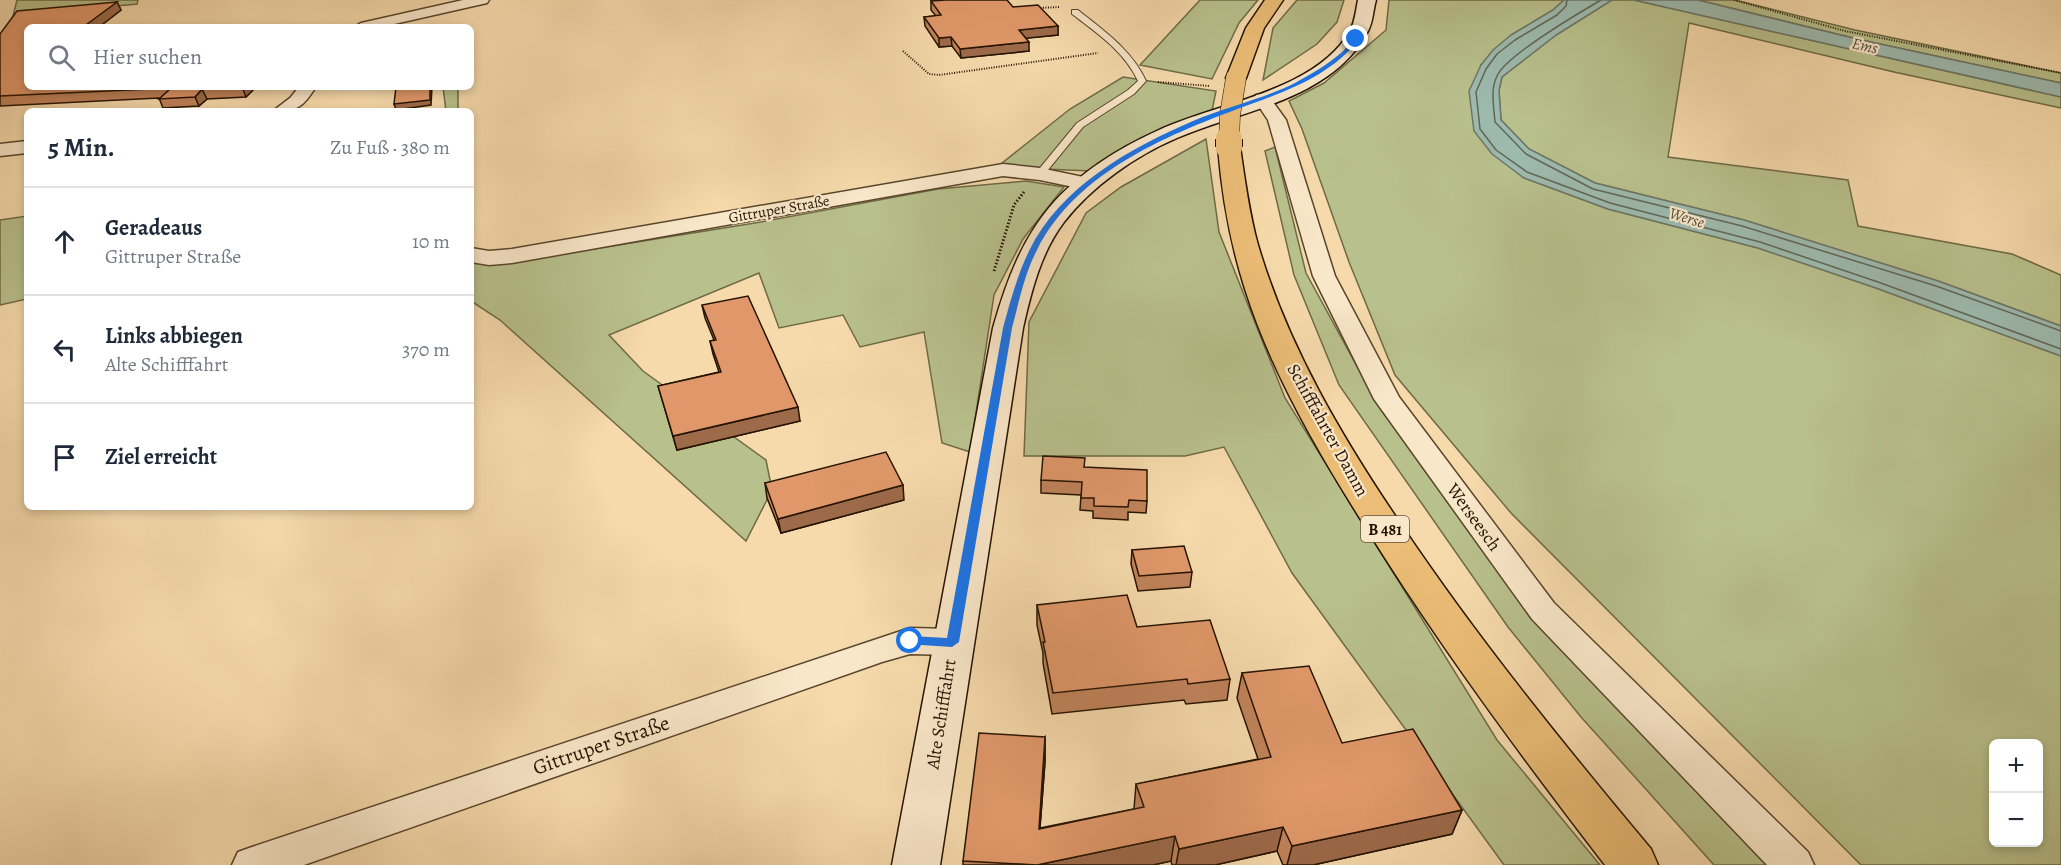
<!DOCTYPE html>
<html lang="de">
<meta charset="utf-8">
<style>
body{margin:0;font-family:Alegreya,serif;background:#f6f6f7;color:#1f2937}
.controls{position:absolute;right:18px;bottom:18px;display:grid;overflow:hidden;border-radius:9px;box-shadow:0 3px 9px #0003}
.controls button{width:54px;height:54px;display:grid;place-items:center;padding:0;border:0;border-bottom:2px solid #e0e1e3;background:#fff;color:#1f2937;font:30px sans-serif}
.stop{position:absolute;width:18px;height:18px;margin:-14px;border:4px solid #1a73e8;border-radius:50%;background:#fff}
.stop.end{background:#1a73e8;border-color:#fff;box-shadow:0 2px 6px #0008}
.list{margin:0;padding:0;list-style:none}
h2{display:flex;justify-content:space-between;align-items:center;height:78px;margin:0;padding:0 24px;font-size:26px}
h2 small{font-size:20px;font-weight:400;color:#747a83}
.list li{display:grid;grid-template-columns:39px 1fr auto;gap:18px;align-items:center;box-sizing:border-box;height:108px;padding:0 24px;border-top:2px solid #e0e1e3}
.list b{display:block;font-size:22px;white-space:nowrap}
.list p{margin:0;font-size:20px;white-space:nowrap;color:#747a83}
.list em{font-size:20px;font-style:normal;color:#747a83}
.icon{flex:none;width:33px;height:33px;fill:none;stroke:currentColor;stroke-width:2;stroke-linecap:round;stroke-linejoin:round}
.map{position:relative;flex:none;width:2061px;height:865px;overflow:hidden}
.search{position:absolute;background:#fff;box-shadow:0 3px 9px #0003;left:24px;top:24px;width:450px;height:66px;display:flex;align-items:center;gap:15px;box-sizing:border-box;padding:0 21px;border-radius:9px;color:#747a83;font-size:22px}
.panel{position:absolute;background:#fff;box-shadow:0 3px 9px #0003;left:24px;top:108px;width:450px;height:402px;border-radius:9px}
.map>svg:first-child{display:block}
.green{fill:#b8c08c;stroke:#6e6a46;stroke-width:1.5;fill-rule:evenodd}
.water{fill:#9dbaae;stroke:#6d7768;stroke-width:1.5}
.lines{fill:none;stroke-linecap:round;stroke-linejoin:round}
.shore{stroke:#616657;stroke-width:1.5}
.lane-casing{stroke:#59452b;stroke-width:2}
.street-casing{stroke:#59452b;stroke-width:3}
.secondary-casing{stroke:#251300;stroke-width:3}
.highway-casing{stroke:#251300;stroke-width:3}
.path-far1{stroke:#251300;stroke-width:2;stroke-dasharray:1 1.5;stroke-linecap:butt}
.path{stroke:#251300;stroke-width:3;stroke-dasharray:1.5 2;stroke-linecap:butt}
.lane{fill:#f9e7c9;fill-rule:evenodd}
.street{fill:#f9e7c9;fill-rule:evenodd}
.secondary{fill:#f9e7c9;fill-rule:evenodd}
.highway{fill:#ebbd76;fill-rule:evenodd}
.highway-bridge-far1-casing{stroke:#251300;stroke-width:21;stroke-linecap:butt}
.highway-bridge-casing{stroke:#251300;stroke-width:28;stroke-linecap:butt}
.highway-bridge-far1{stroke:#ebbd76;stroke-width:20}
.highway-bridge{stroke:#ebbd76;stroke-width:26}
.wall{fill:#c1835b;stroke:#251300;stroke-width:1.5}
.shaded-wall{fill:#9d6a4a;stroke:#251300;stroke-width:1.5}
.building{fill:#e0986a;stroke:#251300;stroke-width:1.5}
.route{fill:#1a73e8}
.labels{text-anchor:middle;stroke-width:4.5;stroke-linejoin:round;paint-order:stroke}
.far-street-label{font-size:15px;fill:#251300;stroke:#f9e7c9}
.far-water-label{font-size:16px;font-style:italic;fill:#4f4d3d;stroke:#f9e7c9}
.shield{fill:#f9e7c9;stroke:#65533c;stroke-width:1.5}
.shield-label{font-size:16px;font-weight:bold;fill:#251300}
.street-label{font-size:18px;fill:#251300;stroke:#f9e7c9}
.near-street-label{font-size:21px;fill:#251300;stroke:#f9e7c9}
</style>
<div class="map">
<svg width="2061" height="865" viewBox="0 0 2061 865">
<rect width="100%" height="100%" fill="#f6daac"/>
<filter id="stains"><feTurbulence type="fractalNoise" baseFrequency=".00333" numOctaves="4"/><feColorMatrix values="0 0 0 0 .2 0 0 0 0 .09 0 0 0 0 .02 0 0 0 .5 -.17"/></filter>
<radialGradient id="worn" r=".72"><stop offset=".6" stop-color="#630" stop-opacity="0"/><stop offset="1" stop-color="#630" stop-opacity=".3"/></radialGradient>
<g class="green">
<polygon points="17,0 138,0 137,4 13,16"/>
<polygon points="1200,0 1258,0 1239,23 1212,79 1140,65"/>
<polygon points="1297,0 1344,0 1337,22 1317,44 1263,80 1273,28"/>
<path d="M 1389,0 L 1564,0 L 1553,10 L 1511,35 L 1481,65 L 1515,170 L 1524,178 L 1608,209 L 1758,248 L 1876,288 L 2061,356 L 2061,865 L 1861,865 L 1511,513 L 1395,375 L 1349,262 L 1302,129 L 1289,101 L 1324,83 L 1386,30 ZM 1994,744 L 2038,744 L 2038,842 L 1994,842 Z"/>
<polygon points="1612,0 1634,0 2061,97 2061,108 1894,72 1689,23 1668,157 1848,180 1858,226 2012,254 2061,275 2061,326 1938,281 1744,220 1595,183 1529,149 1501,120 1499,90 1502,77 1556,35"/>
<polygon points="1698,0 1735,0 1855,30 2061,73 2061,83 1857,39"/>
<polygon points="1123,77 1216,91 1212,111 1139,139 1091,171 997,167 1070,109"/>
<polygon points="443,87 458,87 458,111 446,111"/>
<polygon points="1206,139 1219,232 1285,398 1497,740 1600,865 1504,865 1292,573 1224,447 1185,456 1024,456 1029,322 1086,213 1121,187"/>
<polygon points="1275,147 1306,273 1376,401 1772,865 1714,865 1581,717 1508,627 1339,385 1294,275 1265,151"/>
<polygon points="1026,181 1064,187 1023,239 994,295 970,452 942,443 924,332 860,347 843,315 779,328 759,273 609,335 643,371 766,460 772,490 746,541 500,320 471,301 471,259 550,256 761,222 938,189"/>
<polygon points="27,216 27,299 0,305 0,220"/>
</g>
<g class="water">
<polygon points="1564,0 1612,0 1556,35 1502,77 1499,90 1501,120 1529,149 1595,183 1744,220 1938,281 2061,326 2061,356 1876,288 1758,248 1608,209 1524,178 1492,154 1474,131 1469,91 1481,65 1493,50 1511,35 1553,10"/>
<polygon points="1634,0 1698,0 1857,39 2061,83 2061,97"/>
</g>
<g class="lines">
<g class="shore">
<polyline points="1567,0 1566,6 1557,15 1515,40 1497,54 1486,69 1476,92 1480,129 1496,150 1527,172 1610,203 1760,242 1878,282 2061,349"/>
<path d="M 1601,0 C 1579,13 1506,55 1497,76 C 1490,90 1494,107 1495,122 L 1526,154 L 1593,189 L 1742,226 L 1936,286 L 2061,331"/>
</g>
<defs>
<path id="lane" d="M 1072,10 L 1078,10 C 1104,31 1132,50 1146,81 L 1134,94 L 1083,127 L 1043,176 L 1040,177 L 1035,174 L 1077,123 L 1128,90 L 1138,81 C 1124,51 1097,33 1072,14 Z"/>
<g id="street">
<polygon points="463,0 489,0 487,3 381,27 354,27 361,23"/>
<path d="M 299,87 L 316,87 C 302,107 299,111 273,111 L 290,98 Z"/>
<polygon points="1262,94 1268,95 1286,120 1335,276 1399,397 1554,603 1808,852 1814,865 1767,865 1532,619 1374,399 1313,276 1268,120 1254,99 1256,95"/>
<polygon points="27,141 27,153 0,156 0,144"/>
<polygon points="1003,164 1040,168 1088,178 1095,180 1098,184 1095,188 1088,190 1040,180 1003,176 512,263 489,265 471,262 471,248 489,251 512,249"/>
<polygon points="910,628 953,629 965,633 970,642 965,651 953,655 910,654 882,662 304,865 232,865 238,852 252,847"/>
</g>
<path id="secondary" d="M 1358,0 L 1376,0 C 1373,10 1373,22 1368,31 C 1332,100 1241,110 1177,138 C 1135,156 1092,186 1064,222 C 1041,252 1031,292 1023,328 L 940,865 L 892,865 L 993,328 C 1006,282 1022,238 1054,202 C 1082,171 1121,147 1159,130 C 1217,103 1316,91 1350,31 C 1355,22 1356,10 1358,0 Z"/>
<g id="highway">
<polygon points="1265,0 1283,0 1264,28 1246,78 1243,82 1229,82 1226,78 1246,28"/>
<path d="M 1229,140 L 1237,142 L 1240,147 C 1245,180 1249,213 1258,245 C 1288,347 1343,439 1402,526 C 1478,639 1564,745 1651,849 L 1658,865 L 1605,865 C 1521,756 1439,645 1366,528 C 1319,453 1272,374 1245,289 C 1230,242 1222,196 1218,147 L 1221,142 Z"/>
</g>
</defs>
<use href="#lane" class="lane-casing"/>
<use href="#street" class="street-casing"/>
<use href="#secondary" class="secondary-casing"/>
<use href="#highway" class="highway-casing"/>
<g class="path-far1">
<polyline points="1734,0 1845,31 2061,73"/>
<polyline points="1038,8 1060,7"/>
<polyline points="903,51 929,74 939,75 1098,53"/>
<polyline points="1158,82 1210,86"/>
</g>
<polyline class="path" points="994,271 1014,205 1024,192"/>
<use href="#lane" class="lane"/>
<use href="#street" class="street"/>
<use href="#secondary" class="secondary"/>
<use href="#highway" class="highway"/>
<defs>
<polyline id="highway-bridge-far1" points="1229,141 1230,115 1236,78"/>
<polyline id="highway-bridge" points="1229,147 1229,139"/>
</defs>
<use href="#highway-bridge-far1" class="highway-bridge-far1-casing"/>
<use href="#highway-bridge" class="highway-bridge-casing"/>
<use href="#highway-bridge-far1" class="highway-bridge-far1"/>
<use href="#highway-bridge" class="highway-bridge"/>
</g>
<g class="wall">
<polygon points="931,1 1013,7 1058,26 1058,35 1026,38 1029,51 961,58 952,46 939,47 925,26 924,17 936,16 931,10"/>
<polygon points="117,2 121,10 99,27 27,27 27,87 256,87 246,97 207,99 199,106 163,108 159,98 0,106 0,34"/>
<polygon points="702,305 800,421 677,450 658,386 719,372 713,354 710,341 714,340 705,318"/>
<polygon points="1084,467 1147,501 1146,513 1128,512 1128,520 1093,518 1093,511 1080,510 1081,495 1041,493 1041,480"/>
<polygon points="765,483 904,500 781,533 767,498"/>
<polygon points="1132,550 1192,572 1190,587 1138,591 1131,564"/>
<polygon points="1037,605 1137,627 1230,679 1227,700 1186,704 1184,700 1052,714 1043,663 1043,653 1037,625"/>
<polygon points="1242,673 1342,743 1462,810 1452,834 1313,865 1283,865 1277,851 1215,865 1172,865 1171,861 1153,865 963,865 963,861 1045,737 1045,762 1040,828 1134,809 1136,784 1258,759 1237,698"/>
</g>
<g class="shaded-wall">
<polygon points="117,2 121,10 99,27 83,27"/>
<polygon points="1058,26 1058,35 1019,39 1019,30"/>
<polygon points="951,37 952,46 939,47 939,38"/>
<polygon points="1029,42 1029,51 961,58 960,49"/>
<polygon points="242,87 256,87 246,97"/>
<polygon points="430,87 432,87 431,105 396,110 394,104"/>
<polygon points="202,89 207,99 199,106 195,97"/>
<polygon points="798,407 800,421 677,450 673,436"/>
<polygon points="903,485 904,500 781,533 778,519"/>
<polygon points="1045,737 1045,762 1038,853 1039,829"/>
<polygon points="1462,810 1452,834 1313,865 1287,865 1292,846"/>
<polygon points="1283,827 1277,851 1215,865 1176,865 1179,849"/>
<polygon points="1175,836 1171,861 1153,865 1037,865"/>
</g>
<g class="building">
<polygon points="946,0 1007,0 1013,7 1038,5 1058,26 1019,30 1029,42 960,49 951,37 939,38 924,17 941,15 931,1"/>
<polygon points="117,2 83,27 27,27 27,87 242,87 202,89 195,97 159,99 171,88 0,96 0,34 17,11"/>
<polygon points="300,25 300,27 263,27 264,27"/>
<polygon points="396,87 430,87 430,100 394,104"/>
<polygon points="748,296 798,407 673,436 658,386 721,372 710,341 716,340 702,305"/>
<polygon points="886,452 903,485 778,519 765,483"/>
<polygon points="1043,456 1085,458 1084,467 1147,470 1147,501 1129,500 1128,507 1094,506 1094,498 1081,498 1082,482 1041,480"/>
<polygon points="1184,546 1192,572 1139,576 1132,550"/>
<polygon points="1127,595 1137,627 1210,620 1230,679 1188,684 1187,679 1053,693 1043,642 1045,642 1037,605"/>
<polygon points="1309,666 1342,743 1413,729 1462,810 1292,846 1283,827 1179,849 1175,836 1037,865 963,861 979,733 1045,737 1039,829 1144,807 1136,784 1271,757 1242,673"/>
</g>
<path class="route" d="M 1356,37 L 1359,39 C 1332,74 1292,89 1251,104 C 1172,133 1077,170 1037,250 C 1024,275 1019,302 1012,328 L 959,642 L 952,647 L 906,644 L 904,641 L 910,636 L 947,638 L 1003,328 C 1010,302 1017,276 1029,251 C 1060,187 1130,148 1193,121 C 1226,107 1263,99 1295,83 C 1311,74 1327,65 1341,53 C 1347,48 1351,41 1356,37 Z"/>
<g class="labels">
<g class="far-street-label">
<text transform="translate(779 209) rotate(-10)" y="5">Gittruper Straße</text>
</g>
<g class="far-water-label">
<text transform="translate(1865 45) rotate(13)" y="6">Ems</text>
<text transform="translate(1687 217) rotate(17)" y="6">Werse</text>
</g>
<rect class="shield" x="1361" y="516" width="48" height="26" rx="4.5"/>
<g class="shield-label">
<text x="1385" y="535">B 481</text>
</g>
<g class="street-label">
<text transform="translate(1328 430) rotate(61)" y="6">Schifffahrter Damm</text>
<text transform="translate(1474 517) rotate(54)" y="6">Werseesch</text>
<text transform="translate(941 714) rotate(-81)" y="6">Alte Schifffahrt</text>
</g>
<g class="near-street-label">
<text transform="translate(601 745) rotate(-19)" y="7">Gittruper Straße</text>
</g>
</g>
<rect width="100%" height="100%" filter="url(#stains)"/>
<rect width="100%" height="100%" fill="url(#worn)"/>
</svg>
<div class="controls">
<button>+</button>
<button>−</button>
</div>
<div class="stop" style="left:910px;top:641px"></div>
<div class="stop end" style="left:1356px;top:39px"></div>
<div class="search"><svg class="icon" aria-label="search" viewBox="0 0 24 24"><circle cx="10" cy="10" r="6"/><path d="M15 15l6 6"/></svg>Hier suchen</div>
<section class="panel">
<h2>5 Min.<small>Zu Fuß · 380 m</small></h2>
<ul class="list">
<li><svg class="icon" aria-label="ahead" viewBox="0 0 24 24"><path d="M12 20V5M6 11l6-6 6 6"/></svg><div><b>Geradeaus</b><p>Gittruper Straße</p></div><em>10 m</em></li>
<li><svg class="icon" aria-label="left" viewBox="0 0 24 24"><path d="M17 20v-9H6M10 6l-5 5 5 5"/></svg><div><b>Links abbiegen</b><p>Alte Schifffahrt</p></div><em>370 m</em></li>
<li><svg class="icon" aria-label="arrive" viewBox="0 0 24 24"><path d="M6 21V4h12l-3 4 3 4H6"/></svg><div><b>Ziel erreicht</b></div></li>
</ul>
</section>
</div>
